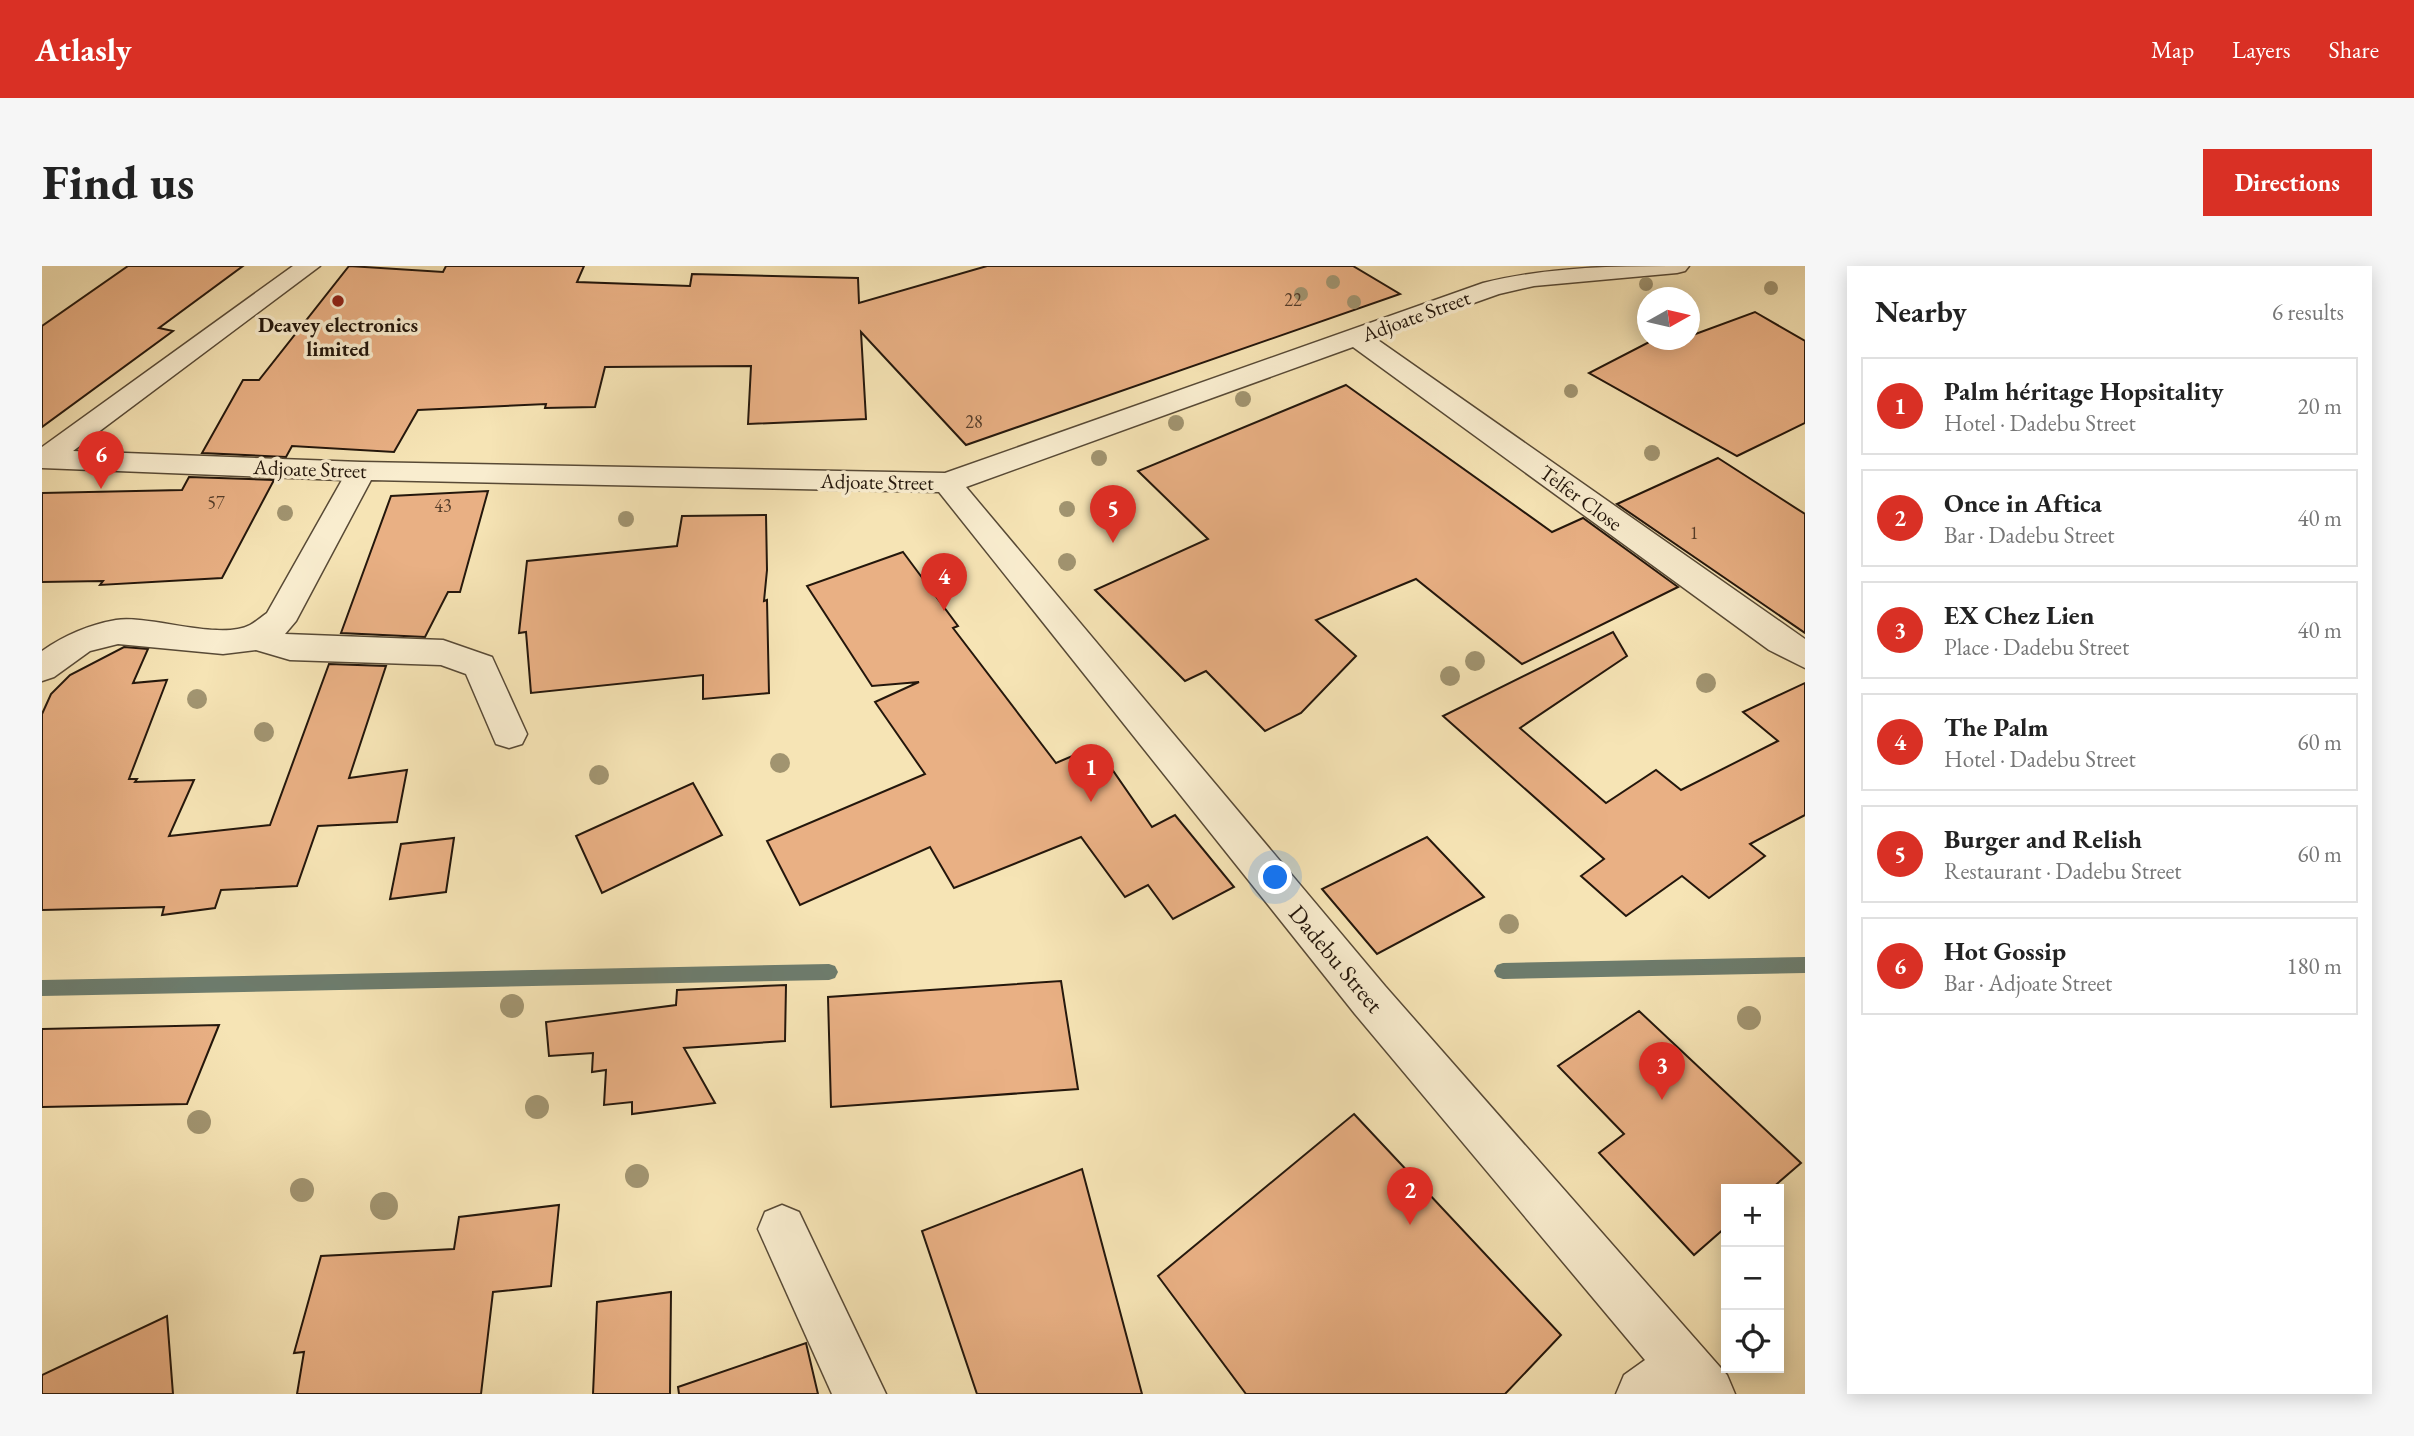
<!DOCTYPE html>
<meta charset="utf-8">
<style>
body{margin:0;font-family:"EB Garamond",serif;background:#f6f6f6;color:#222}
.controls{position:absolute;right:21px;bottom:21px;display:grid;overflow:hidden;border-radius:0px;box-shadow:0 4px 18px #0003}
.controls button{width:63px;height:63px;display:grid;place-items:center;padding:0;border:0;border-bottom:2px solid #e0e0e0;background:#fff;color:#222;font:35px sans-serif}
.compass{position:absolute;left:1595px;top:21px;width:63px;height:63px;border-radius:50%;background:#fff;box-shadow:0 4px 18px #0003;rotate:82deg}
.you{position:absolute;left:1234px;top:612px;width:24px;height:24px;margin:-18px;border:5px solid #fff;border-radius:50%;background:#1a73e8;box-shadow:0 0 0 10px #1a73e833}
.badge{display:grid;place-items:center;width:46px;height:46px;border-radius:50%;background:#d93025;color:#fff;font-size:23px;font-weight:700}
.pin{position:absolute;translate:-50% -58px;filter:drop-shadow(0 2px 4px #0008)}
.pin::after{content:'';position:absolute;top:37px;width:24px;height:21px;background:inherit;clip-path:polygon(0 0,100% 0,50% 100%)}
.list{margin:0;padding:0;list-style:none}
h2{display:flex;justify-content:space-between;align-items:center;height:91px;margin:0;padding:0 28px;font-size:30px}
h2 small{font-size:23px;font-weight:400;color:#767676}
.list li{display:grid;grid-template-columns:46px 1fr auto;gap:21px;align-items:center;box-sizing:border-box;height:98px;margin:0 14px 14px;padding:0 14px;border:2px solid #e0e0e0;border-radius:0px}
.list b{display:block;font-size:26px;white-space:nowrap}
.list p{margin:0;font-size:23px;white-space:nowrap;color:#767676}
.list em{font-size:23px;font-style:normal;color:#767676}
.icon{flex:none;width:38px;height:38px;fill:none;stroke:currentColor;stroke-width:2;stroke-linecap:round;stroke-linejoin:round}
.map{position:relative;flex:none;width:1763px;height:1128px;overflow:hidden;border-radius:0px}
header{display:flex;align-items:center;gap:42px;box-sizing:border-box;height:98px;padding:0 35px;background:#d93025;color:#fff}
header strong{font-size:33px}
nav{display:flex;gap:38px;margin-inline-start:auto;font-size:24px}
.intro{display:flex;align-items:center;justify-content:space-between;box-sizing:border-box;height:168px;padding:0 42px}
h1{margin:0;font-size:49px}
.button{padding:18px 32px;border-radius:0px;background:#d93025;color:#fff;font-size:24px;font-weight:700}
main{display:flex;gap:42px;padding:0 42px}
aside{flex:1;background:#fff;border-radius:0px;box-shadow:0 4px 18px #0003}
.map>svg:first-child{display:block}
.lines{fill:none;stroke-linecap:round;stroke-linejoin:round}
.stream{fill:#6d7c6d;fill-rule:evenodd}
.building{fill:#e9b084;stroke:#24170c;stroke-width:2}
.minor-casing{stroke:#584a36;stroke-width:3}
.minor{fill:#f9edcf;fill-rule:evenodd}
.tree{fill:#a19470}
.poi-dot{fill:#8f2418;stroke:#f9edcf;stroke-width:2.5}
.labels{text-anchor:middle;stroke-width:7;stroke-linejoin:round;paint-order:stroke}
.far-number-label{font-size:18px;fill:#553d2a}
.far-street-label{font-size:21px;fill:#24170c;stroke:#f9edcf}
.far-poi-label{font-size:21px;font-weight:bold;fill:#24170c;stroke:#f9edcf}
.street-label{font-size:24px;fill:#24170c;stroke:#f9edcf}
</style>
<header>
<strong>Atlasly</strong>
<nav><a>Map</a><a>Layers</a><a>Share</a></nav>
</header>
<div class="intro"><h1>Find us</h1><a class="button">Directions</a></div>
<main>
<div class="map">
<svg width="1763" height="1128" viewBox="0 0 1763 1128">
<rect width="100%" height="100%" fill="#f6e4b5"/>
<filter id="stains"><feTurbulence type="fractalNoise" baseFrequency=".00286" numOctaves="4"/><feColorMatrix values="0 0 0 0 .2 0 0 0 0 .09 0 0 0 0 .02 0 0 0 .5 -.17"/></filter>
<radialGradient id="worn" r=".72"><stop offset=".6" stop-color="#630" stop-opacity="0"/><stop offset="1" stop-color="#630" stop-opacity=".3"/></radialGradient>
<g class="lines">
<g class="stream">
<polygon points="1763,691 1763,707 1461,713 1455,711 1452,705 1455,699 1461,697"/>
<polygon points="787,698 793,700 796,706 793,712 787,714 0,730 0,714"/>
</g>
</g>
<g class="building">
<polygon points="86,0 201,0 117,62 131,65 0,161 0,60"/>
<polygon points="307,0 401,6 404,0 542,0 535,16 648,20 650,8 816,12 817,37 945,0 1311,0 1358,28 924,179 819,66 824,153 706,158 709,100 563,101 553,141 503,142 504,138 376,144 352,186 250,180 244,191 160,187 201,114 217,114"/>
<polygon points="1713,46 1763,75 1763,157 1695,190 1547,107 1611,74 1620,74 1626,78 1648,74 1648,70"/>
<polygon points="1304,119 1510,266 1541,252 1636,321 1480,398 1374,313 1274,354 1314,390 1259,447 1223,465 1164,405 1143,415 1053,324 1166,273 1096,205"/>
<polygon points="1676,192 1763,248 1763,367 1575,238"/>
<polygon points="147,211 232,214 180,312 58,319 61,315 0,316 0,227 140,224"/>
<polygon points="446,225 418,326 406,326 383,371 299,367 349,230"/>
<polygon points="724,249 725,304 722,335 725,334 727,427 661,433 661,409 489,427 484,366 477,367 485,295 635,280 640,250"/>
<polygon points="861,286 916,360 911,362 1014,497 1054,480 1110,561 1133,549 1192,621 1131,653 1106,619 1083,631 1039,571 912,622 888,581 758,639 725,575 883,508 833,436 877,416 830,420 765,320"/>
<polygon points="1571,366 1585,390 1478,462 1564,537 1614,504 1639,524 1736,475 1701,446 1763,417 1763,549 1708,578 1723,590 1667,632 1640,610 1584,650 1539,610 1562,593 1401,450"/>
<polygon points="82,381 106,383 91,417 125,414 87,513 95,513 93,516 152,514 127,570 228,559 287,398 344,400 307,512 365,504 355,556 276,560 255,620 179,624 173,642 120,649 122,641 0,644 0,448 9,428 28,409"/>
<polygon points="651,517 680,569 560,627 534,570"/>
<polygon points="1385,571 1442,631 1335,688 1280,623"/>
<polygon points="412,572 404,626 348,633 359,578"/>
<polygon points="1019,715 1036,823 789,841 786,731"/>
<polygon points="744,719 743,775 642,782 673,837 590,848 590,836 562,839 564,804 550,806 551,787 507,790 504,756 634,739 635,724"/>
<polygon points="1597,745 1759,897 1729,923 1684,923 1684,961 1652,989 1557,887 1582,868 1516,800"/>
<polygon points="177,759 145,838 0,841 0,763"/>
<polygon points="1312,848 1519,1069 1463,1128 1204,1128 1116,1010"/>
<polygon points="1040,903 1100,1128 935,1128 880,965"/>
<polygon points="517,939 509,1020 451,1026 439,1128 255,1128 262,1086 252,1087 279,990 412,983 417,951"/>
<polygon points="629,1026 628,1128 551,1128 555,1036"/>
<polygon points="125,1050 131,1128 0,1128 0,1109"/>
<polygon points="764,1077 776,1128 637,1128 636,1121"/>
</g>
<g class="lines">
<defs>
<g id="minor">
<path d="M 251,0 L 278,0 L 31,185 L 319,196 L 903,207 L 1441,17 C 1509,0 1577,0 1647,0 L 1643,5 L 1635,7 L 1492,20 L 1457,28 L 1333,72 L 1763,373 L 1763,402 L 1727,384 L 1311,81 L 924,221 L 1343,720 L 1685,1109 L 1693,1128 L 1574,1128 L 1582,1109 L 1603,1094 L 1313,748 L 897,226 L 329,214 L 254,355 L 243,368 L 401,374 L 450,391 L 485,468 L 480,478 L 467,482 L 454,478 L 424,408 L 399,399 L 248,394 L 214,384 L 181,388 L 76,378 L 48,385 L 12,411 L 0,415 L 0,385 C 23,369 46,359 74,354 C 109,349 178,375 208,359 C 214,356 219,351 225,347 L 300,214 L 0,202 L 0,181 Z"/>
<polygon points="740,939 757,946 844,1128 790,1128 716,963 723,946"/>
</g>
</defs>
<use href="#minor" class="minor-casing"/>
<use href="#minor" class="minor"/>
</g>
<g class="tree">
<circle cx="1291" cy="16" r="7"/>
<circle cx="1604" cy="18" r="7"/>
<circle cx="1729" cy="22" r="7"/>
<circle cx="1259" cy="28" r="7"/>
<circle cx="1312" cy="36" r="7"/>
<circle cx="1529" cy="125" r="7"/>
<circle cx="1201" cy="133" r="8"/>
<circle cx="1134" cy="157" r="8"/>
<circle cx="1610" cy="187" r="8"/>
<circle cx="1057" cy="192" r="8"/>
<circle cx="1025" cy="243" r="8"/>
<circle cx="243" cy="247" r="8"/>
<circle cx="584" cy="253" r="8"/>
<circle cx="1025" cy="296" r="9"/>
<circle cx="1433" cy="395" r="10"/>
<circle cx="1408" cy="410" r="10"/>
<circle cx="1664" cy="417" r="10"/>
<circle cx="155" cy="433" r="10"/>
<circle cx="222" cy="466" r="10"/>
<circle cx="738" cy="497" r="10"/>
<circle cx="557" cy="509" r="10"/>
<circle cx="1467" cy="658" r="10"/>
<circle cx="470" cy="740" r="12"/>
<circle cx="1707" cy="752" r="12"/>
<circle cx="495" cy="841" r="12"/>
<circle cx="157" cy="856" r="12"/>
<circle cx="595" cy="910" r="12"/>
<circle cx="260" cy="924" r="12"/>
<circle cx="342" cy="940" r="14"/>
</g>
<circle class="poi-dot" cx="296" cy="35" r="7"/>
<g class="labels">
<g class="far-number-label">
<text x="1251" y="40">22</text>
<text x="932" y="162">28</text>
<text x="174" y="243">57</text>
<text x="401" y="246">43</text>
<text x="1652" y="273">1</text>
</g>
<g class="far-street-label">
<text transform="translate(1374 50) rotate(-20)" y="7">Adjoate Street</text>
<text transform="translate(268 203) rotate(2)" y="7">Adjoate Street</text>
<text transform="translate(835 216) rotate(1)" y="7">Adjoate Street</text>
<text transform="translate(1539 232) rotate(36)" y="7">Telfer Close</text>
</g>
<g class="far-poi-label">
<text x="296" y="66">Deavey electronics<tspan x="296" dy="24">limited</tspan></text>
</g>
<g class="street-label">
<text transform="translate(1294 693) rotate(50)" y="8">Dadebu Street</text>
</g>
</g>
<rect width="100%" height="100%" filter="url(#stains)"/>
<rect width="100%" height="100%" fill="url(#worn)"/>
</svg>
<div class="controls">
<button>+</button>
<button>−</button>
<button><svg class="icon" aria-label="locate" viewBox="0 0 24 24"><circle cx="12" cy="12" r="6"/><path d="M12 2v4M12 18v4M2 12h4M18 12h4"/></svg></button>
</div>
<svg class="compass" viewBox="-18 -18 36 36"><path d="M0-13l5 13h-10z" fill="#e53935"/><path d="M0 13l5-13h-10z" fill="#767676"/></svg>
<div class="you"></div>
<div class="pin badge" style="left:1049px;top:536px">1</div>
<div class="pin badge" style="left:1368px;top:959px">2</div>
<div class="pin badge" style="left:1620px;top:834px">3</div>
<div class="pin badge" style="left:902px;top:345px">4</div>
<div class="pin badge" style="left:1071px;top:277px">5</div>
<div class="pin badge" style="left:59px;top:223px">6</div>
</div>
<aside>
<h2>Nearby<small>6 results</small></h2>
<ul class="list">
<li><span class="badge">1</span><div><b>Palm héritage Hopsitality</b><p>Hotel · Dadebu Street</p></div><em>20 m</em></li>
<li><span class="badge">2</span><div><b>Once in Aftica</b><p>Bar · Dadebu Street</p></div><em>40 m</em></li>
<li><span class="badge">3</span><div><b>EX Chez Lien</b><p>Place · Dadebu Street</p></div><em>40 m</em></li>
<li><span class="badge">4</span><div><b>The Palm</b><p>Hotel · Dadebu Street</p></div><em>60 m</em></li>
<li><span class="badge">5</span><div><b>Burger and Relish</b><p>Restaurant · Dadebu Street</p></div><em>60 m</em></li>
<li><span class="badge">6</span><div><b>Hot Gossip</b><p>Bar · Adjoate Street</p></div><em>180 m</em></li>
</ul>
</aside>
</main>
